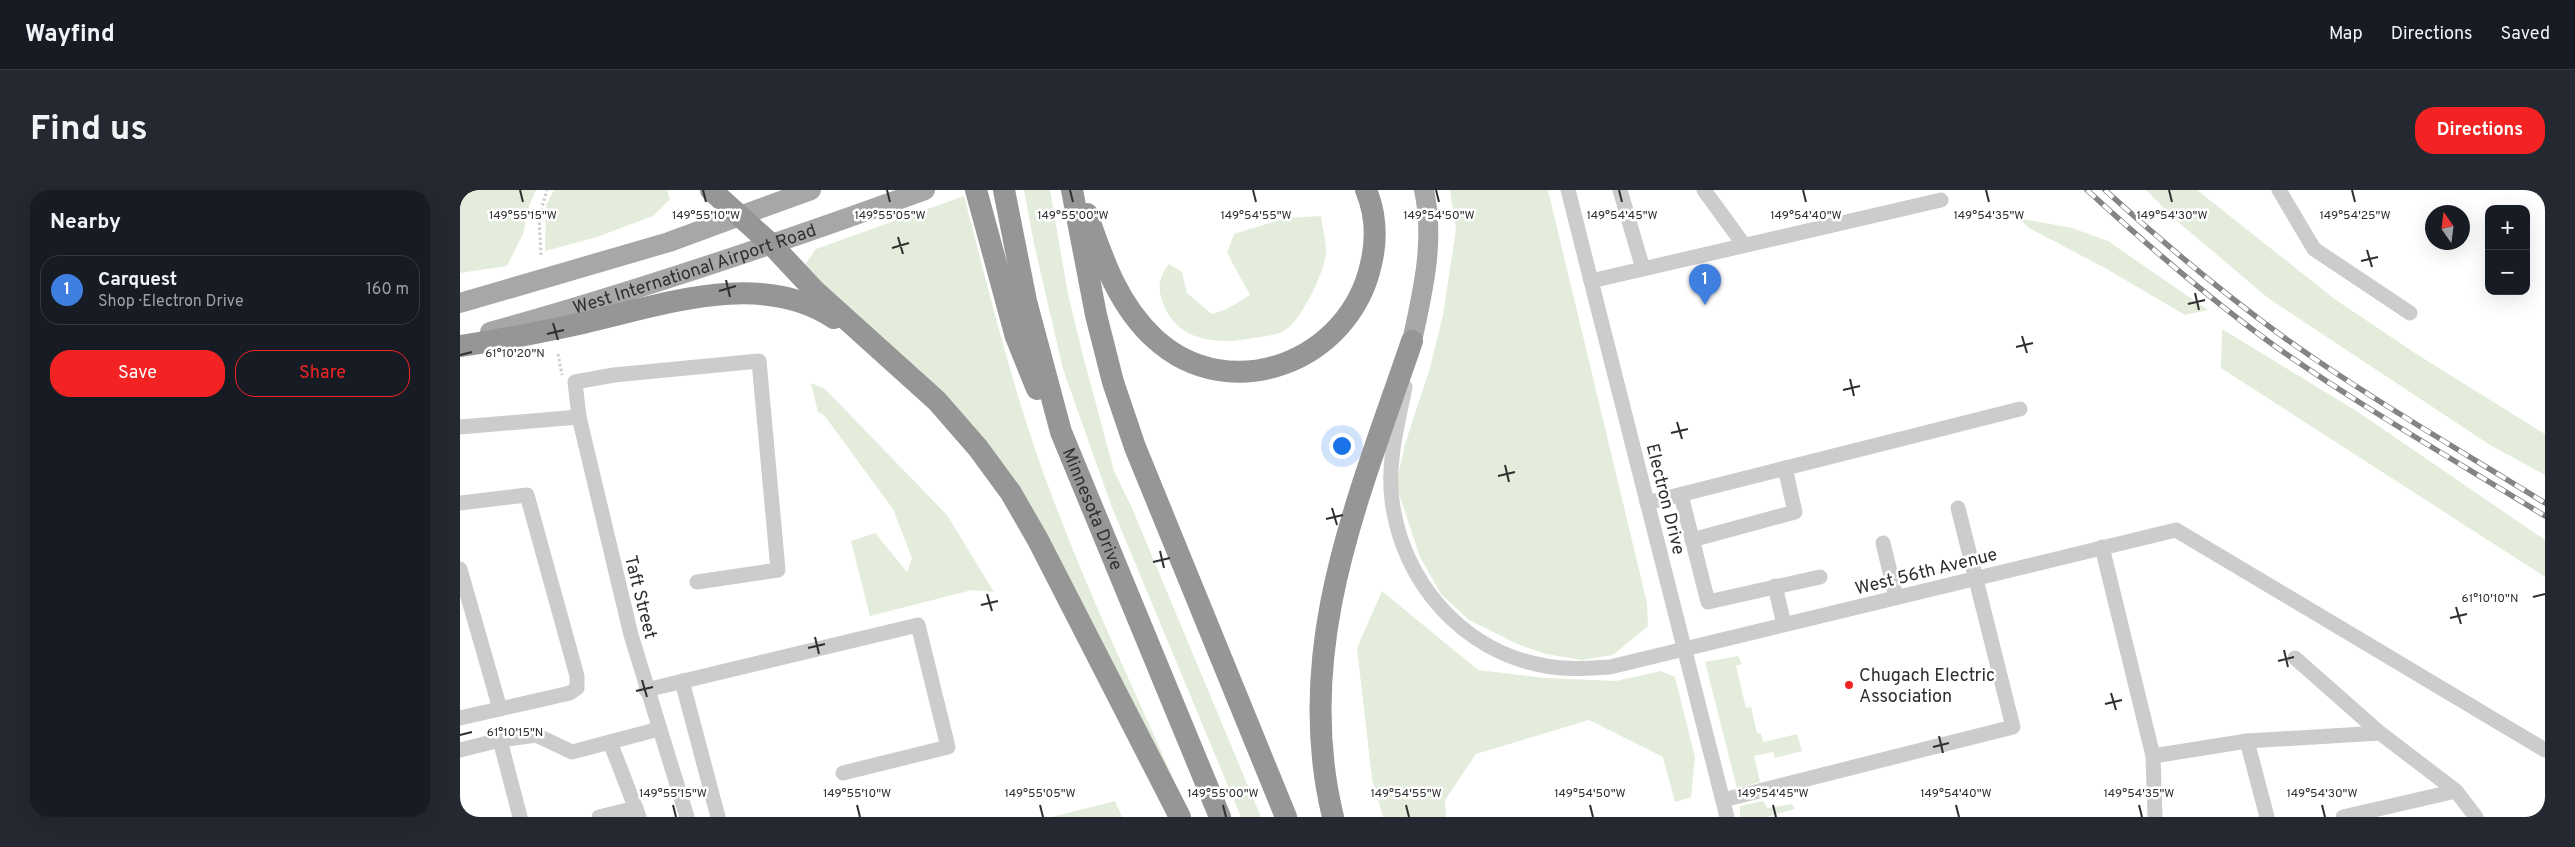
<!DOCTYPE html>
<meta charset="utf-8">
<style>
body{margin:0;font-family:Overpass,sans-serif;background:#242831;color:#f1f3f6}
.controls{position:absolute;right:15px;top:15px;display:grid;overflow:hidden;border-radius:10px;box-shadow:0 5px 20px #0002}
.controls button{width:45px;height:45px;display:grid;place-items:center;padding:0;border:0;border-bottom:1px solid #363941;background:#171b24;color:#f1f3f6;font:25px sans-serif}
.compass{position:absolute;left:1965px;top:15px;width:45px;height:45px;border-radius:50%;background:#171b24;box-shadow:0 5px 20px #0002;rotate:346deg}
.you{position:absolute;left:881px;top:255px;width:18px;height:18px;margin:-12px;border:4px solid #fff;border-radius:50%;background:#1a73e8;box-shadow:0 0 0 8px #1a73e833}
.badge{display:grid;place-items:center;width:32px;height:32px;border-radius:50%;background:#f42323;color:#fff;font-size:16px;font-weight:700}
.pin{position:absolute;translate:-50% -41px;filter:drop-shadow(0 1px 2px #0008)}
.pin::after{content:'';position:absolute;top:26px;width:18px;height:15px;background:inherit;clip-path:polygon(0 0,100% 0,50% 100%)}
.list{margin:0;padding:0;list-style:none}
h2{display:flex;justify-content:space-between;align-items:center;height:65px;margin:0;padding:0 20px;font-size:21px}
h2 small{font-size:16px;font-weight:400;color:#9ea1a6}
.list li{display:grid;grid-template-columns:32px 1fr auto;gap:15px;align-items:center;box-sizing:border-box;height:70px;margin:0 10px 10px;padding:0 10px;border:1px solid #363941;border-radius:20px}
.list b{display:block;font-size:19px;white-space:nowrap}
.list p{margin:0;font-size:16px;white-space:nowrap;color:#9ea1a6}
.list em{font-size:16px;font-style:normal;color:#9ea1a6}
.actions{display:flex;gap:10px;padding:15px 20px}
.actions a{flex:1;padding:11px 0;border:1px solid #f42323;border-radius:20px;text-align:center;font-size:18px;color:#f42323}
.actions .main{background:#f42323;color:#fff}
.map{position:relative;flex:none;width:2085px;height:627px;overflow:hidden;border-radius:20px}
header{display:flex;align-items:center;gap:30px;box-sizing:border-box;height:70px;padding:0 25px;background:#171b24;border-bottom:1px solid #363941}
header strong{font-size:24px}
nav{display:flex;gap:28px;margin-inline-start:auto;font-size:18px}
.intro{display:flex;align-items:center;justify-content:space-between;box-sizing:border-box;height:120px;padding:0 30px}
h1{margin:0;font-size:35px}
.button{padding:12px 22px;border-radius:20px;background:#f42323;color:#fff;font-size:18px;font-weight:700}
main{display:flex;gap:30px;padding:0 30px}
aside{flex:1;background:#171b24;border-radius:20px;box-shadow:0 5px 20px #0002}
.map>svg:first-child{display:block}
.green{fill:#e4eddb}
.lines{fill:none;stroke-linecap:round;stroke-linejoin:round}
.path{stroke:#ccc;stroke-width:3;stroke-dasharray:2.5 2.5;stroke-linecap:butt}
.minor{stroke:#ccc;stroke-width:15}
.major{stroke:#a7a7a7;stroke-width:20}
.highway{stroke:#969696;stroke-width:22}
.rail-casing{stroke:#848484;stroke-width:5.5}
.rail{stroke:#fff;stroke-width:4;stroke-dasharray:11;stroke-linecap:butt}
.ticks{fill:none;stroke:#2f2f2f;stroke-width:2}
.poi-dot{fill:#f42323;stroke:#fff;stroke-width:2}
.labels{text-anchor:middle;stroke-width:5;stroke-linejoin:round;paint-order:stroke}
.street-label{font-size:18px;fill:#2f2f2f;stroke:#fff}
.poi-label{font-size:18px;fill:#2f2f2f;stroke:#fff;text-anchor:start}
.ticks-label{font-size:12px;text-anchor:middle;fill:#2f2f2f;stroke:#fff;stroke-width:5;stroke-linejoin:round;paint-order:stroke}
</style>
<header>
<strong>Wayfind</strong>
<nav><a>Map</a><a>Directions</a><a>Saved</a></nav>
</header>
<div class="intro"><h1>Find us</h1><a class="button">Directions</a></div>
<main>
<aside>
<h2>Nearby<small></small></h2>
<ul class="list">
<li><span class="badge" style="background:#3f7fe0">1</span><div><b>Carquest</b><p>Shop · Electron Drive</p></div><em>160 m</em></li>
</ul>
<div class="actions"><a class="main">Save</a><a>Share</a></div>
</aside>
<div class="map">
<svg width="2085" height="627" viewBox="0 0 2085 627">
<rect width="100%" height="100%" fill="#fff"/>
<g class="green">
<polygon points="6,0 76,0 69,16 63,44 47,76 0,83 0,9"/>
<polygon points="94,0 207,0 210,9 193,26 137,47 85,61 86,15"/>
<polygon points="564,0 590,0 608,104 623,166 654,281 672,318 801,627 781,627 651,315 603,179 574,54"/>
<polygon points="990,0 1088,0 1187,413 1188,436 1153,465 1121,470 1086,464 1057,454 1009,430 981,404 960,367 936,295 945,254 970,178 983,125 996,39"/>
<polygon points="1686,0 1737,0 1876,110 1958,165 2085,244 2085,285 2030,255 1808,108 1717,31"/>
<path d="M 504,6 C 531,109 556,214 595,314 C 635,420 685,522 730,627 L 568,319 L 344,76 L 356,59 Z"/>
<path d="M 861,26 C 862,38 867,53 866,64 C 864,83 840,134 822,142 C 816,145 806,146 800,147 C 761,155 718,154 703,113 C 697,98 699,86 709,74 L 722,82 L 727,103 L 752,124 L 767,119 L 790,105 L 767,63 L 774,44 L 826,28 Z"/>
<polygon points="1558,28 1612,38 1648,51 1748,120 1725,125 1645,78 1569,38"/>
<polygon points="1762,139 1898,222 2085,350 2085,387 1761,178"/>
<polygon points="351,193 365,199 487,325 534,402 512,400 410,426 391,351 415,343 447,382 452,368 433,319 364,225 358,222"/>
<polygon points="922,401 1018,480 1086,488 1156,491 1201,481 1215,487 1235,567 1231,607 1215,612 1203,567 1129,530 1016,564 985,610 986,627 923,627 912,589 897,458"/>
<polygon points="1278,466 1282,474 1276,476 1286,518 1291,517 1297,543 1301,543 1303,552 1337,544 1342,561 1315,568 1313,562 1294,566 1300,592 1277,598 1245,472"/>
<polygon points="655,611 662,627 592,627"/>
<polygon points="1303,611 1307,618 1332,614 1335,619 1306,627 1280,627 1280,616"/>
</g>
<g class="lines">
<g class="path">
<polyline points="81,65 79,27 87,0"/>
<polyline points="98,164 102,185"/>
</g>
<g class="minor">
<polyline points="1108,0 1267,627"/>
<polyline points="1160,0 1183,79"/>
<polyline points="1244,0 1284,55"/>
<polyline points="1819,0 1854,59 1950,123"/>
<polyline points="1131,91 1481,10"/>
<path d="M 945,197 C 938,233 927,272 932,310 C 942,392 1003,462 1086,476 C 1107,480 1129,478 1150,477 L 1716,340 L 2085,560"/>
<polyline points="0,237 119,227"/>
<polyline points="1221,305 1248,412 1360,387"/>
<polyline points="0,313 67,305 117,486 117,498 110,503 0,528"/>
<polyline points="1187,313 1560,219"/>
<polyline points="1232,350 1335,322 1325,278"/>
<polyline points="1423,353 1436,407"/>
<polyline points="1642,357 1693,566 1787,551 1920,543 1996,601 2016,627"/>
<polyline points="0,379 40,519"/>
<polyline points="1315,396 1324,434"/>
<polyline points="1835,468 1920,543"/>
<polyline points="222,491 258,627"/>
<polyline points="186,500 458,435 488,557 383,583"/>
<polyline points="40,550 60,627"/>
<polyline points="1787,551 1807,627"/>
<polyline points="150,552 179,627"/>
<polyline points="0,560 40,550 76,545 112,562 199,539"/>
<polyline points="1693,566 1695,627"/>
<polyline points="1263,610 1553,537 1498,318"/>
<polyline points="139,627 176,618"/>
<polyline points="227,627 171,445 119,227 115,192 154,185 299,171 318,380 237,392"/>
<polyline points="1883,627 1996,601"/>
</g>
<g class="major">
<polyline points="0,113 209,52 351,0"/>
<path id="s1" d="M 30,142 C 178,101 322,52 465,0"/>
<path d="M 952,151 C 963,101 975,51 964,0"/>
</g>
<g class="highway">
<polyline points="251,0 312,55 355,101 477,211 518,258 551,303 578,350 720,627"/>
<polyline points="516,0 556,147 577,199"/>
<path id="s2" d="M 544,0 L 566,111 L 601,242 L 760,627"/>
<polyline points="612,0 636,125 653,192 675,257 826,627"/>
<path d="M 627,24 C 643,70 658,115 695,149 C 771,218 890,171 911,74 C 917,49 916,24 906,0"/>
<path d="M 0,156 C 41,150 82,142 123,133 C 202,115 300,79 374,128"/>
<path d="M 873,627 C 832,459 899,307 952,151"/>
</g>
<defs>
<g id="rail">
<path d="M 1627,0 C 1688,56 1752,111 1819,159 C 1905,219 1996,271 2085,326"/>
<path d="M 1645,0 C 1703,53 1763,103 1826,149 C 1909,208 1998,259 2085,313"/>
</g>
</defs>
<use href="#rail" class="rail-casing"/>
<use href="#rail" class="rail"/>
</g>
<path class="ticks" d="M 60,0 L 63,12M 243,0 L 246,12M 427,0 L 430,12M 610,0 L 613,12M 793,0 L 796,12M 976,0 L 979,12M 1159,0 L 1162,12M 1343,0 L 1346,12M 1526,0 L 1529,12M 1709,0 L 1712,12M 1892,0 L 1895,12M 438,47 L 443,64M 432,58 L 449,53M 1907,60 L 1912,77M 1901,71 L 1918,67M 266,90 L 270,107M 259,101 L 276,96M 1735,103 L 1739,120M 1728,114 L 1745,110M 93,133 L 98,150M 87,144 L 104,140M 1562,146 L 1567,163M 1556,157 L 1573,153M 0,165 L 12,162M 1390,189 L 1394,206M 1383,200 L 1400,196M 1217,232 L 1222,249M 1211,243 L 1228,239M 1045,275 L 1049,292M 1038,286 L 1055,282M 872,318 L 877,335M 866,329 L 883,325M 700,361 L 704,378M 693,372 L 710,368M 527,404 L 532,421M 2073,407 L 2085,404M 521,415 L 538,411M 1996,417 L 2001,434M 1990,428 L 2007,424M 355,447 L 359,464M 348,458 L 365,454M 1824,460 L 1828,477M 1818,471 L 1834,467M 182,490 L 187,507M 176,501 L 193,497M 1651,503 L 1656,520M 1645,514 L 1662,510M 0,545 L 12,542M 1479,546 L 1483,563M 1473,557 L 1489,553M 213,615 L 216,627M 397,615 L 400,627M 580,615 L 583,627M 763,615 L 766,627M 946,615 L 949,627M 1130,615 L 1133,627M 1313,615 L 1316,627M 1496,615 L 1499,627M 1679,615 L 1682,627M 1862,615 L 1865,627"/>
<circle class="poi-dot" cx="1389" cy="495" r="5"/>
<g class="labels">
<g class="street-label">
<text dy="6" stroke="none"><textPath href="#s1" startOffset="214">West International Airport Road</textPath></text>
<text transform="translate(1206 309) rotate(76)" y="6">Electron Drive</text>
<text dy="6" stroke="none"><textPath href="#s2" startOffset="332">Minnesota Drive</textPath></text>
<text transform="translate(1466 381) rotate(-14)" y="6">West 56th Avenue</text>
<text transform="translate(181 407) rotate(76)" y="6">Taft Street</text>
</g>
<g class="poi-label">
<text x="1399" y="491">Chugach Electric<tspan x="1399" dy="21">Association</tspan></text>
</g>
</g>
<g class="ticks-label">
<text x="63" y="29">149°55'15"W</text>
<text x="246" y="29">149°55'10"W</text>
<text x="430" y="29">149°55'05"W</text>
<text x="613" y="29">149°55'00"W</text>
<text x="796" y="29">149°54'55"W</text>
<text x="979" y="29">149°54'50"W</text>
<text x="1162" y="29">149°54'45"W</text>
<text x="1346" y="29">149°54'40"W</text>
<text x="1529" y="29">149°54'35"W</text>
<text x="1712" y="29">149°54'30"W</text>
<text x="1895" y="29">149°54'25"W</text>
<text x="55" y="167">61°10'20"N</text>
<text x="2030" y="412">61°10'10"N</text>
<text x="55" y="546">61°10'15"N</text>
<text x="213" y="607">149°55'15"W</text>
<text x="397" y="607">149°55'10"W</text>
<text x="580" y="607">149°55'05"W</text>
<text x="763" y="607">149°55'00"W</text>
<text x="946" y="607">149°54'55"W</text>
<text x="1130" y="607">149°54'50"W</text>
<text x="1313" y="607">149°54'45"W</text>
<text x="1496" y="607">149°54'40"W</text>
<text x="1679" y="607">149°54'35"W</text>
<text x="1862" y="607">149°54'30"W</text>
</g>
</svg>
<div class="controls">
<button>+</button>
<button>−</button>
</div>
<svg class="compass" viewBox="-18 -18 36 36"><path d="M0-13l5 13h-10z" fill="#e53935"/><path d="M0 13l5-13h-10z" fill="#9ea1a6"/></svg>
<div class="you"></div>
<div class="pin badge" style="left:1245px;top:115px;background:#3f7fe0">1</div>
</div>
</main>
